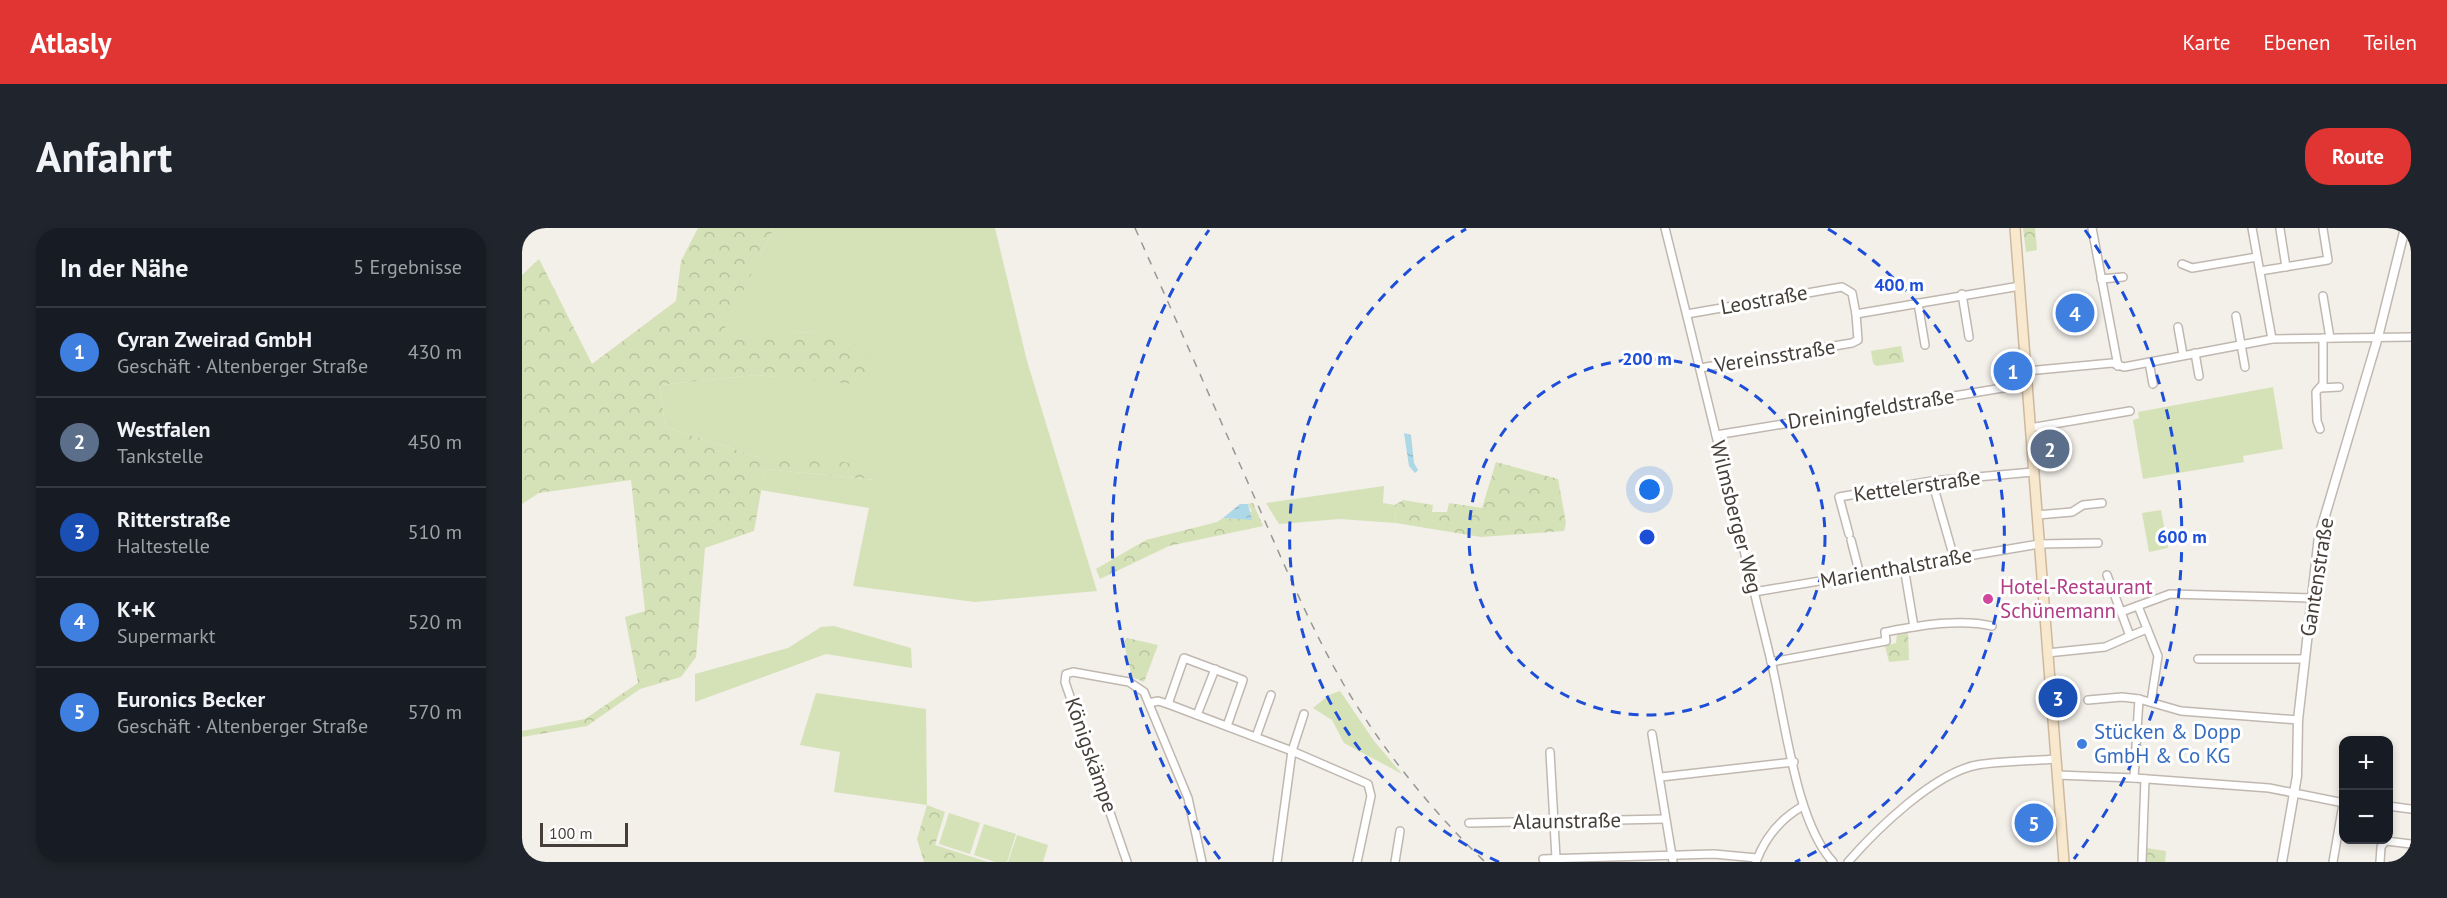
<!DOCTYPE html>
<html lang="de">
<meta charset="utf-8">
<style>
body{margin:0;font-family:"PT Sans",sans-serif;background:#20242c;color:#f1f3f6}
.controls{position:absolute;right:18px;bottom:18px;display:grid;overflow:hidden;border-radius:12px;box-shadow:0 3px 9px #0003}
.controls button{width:54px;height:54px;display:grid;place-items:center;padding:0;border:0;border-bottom:2px solid #363941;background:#171b24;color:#f1f3f6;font:30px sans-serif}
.scale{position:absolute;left:18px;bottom:15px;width:88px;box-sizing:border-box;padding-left:6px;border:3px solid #463f39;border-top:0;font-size:16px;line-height:21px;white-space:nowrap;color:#463f39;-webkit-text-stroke:4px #fff;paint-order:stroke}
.you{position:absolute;left:1128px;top:262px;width:21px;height:21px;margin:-15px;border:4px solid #fff;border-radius:50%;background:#1a73e8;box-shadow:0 0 0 9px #1a73e833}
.badge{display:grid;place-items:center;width:39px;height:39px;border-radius:50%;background:#e03533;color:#fff;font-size:20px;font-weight:700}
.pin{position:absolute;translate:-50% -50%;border:3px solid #fff;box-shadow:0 2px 6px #0006}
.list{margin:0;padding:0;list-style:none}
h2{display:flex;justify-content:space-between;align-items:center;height:78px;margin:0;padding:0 24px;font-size:26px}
h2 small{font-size:20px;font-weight:400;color:#9ea1a6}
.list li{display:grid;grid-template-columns:39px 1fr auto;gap:18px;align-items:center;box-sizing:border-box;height:90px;padding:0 24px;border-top:2px solid #363941}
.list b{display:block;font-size:22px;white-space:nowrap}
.list p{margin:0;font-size:20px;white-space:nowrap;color:#9ea1a6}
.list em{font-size:20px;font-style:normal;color:#9ea1a6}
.map{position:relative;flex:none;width:1889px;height:634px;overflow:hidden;border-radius:24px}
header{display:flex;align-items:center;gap:36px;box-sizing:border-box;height:84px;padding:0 30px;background:#e03533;color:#fff}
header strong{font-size:28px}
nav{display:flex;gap:33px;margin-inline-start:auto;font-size:21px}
.intro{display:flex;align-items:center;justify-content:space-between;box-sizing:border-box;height:144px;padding:0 36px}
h1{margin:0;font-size:42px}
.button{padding:15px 27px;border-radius:24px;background:#e03533;color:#fff;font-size:21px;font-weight:700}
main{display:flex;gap:36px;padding:0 36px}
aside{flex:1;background:#171b24;border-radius:24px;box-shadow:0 3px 9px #0003}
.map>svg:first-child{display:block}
.green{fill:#d5e2b7}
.forest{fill:url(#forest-crowns)}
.water{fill:url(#water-ripples)}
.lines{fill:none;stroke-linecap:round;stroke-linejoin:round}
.minor-casing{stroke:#c0b8b0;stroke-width:10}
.tertiary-casing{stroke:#c0b8b0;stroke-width:11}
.secondary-casing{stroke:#cdba9e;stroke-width:12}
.minor{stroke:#fff;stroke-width:7}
.tertiary{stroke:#fff;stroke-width:8}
.secondary{stroke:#f8e8ce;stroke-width:9}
.rail{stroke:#979797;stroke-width:1.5;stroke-dasharray:8 8;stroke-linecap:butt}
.ring{fill:none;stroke:#1d4ed8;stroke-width:3;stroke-dasharray:10 8}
.hotel-dot{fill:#d1479c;stroke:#fff;stroke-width:2}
.shop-dot{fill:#3f7fe0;stroke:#fff;stroke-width:2}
.labels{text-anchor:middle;stroke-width:6;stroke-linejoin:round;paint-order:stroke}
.street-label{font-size:21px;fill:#463f39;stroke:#fff}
.hotel-label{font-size:21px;fill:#b23c85;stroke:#fff;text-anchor:start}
.shop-label{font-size:21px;fill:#366cbe;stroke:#fff;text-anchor:start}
.centre{fill:#1d4ed8;stroke:#fff;stroke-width:3}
.ring-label{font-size:18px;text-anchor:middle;font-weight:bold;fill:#1d4ed8;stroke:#fff;stroke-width:6;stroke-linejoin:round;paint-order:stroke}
</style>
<header>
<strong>Atlasly</strong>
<nav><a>Karte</a><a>Ebenen</a><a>Teilen</a></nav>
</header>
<div class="intro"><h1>Anfahrt</h1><a class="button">Route</a></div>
<main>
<aside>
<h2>In der Nähe<small>5 Ergebnisse</small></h2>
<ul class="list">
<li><span class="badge" style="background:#3f7fe0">1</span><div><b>Cyran Zweirad GmbH</b><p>Geschäft · Altenberger Straße</p></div><em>430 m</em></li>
<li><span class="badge" style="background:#5c6f8a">2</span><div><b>Westfalen</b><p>Tankstelle</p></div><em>450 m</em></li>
<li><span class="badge" style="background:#1a4fb4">3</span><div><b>Ritterstraße</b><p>Haltestelle</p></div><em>510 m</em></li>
<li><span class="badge" style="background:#3f7fe0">4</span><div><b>K+K</b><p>Supermarkt</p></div><em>520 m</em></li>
<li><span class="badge" style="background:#3f7fe0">5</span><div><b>Euronics Becker</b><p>Geschäft · Altenberger Straße</p></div><em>570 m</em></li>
</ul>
</aside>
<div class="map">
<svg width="1889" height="634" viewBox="0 0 1889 634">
<defs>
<pattern id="forest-crowns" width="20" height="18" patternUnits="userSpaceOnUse" patternTransform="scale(1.5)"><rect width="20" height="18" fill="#d5e2b7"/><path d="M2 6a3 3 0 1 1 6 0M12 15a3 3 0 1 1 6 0" fill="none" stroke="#b8c39e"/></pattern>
<pattern id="water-ripples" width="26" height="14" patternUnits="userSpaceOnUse" patternTransform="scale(1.5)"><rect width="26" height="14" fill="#add8e8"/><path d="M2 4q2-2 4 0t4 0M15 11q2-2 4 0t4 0" fill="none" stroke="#96bac8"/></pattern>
</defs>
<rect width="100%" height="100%" fill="#f3efe9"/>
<g class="green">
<polygon points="252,0 473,0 505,133 575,363 453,374 331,358 347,280 239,262 243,241 354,252 240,230 143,199 138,157 234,147 341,156 301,104 199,107"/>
<polygon points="1751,159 1761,221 1721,228 1722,234 1621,251 1611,192 1617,190 1616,184"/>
<polygon points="862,258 861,275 873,277 874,295 818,291 757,296 744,275"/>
<polygon points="1639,282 1646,320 1627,324 1620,285"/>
<polygon points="312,398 389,420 390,440 304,426 173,474 173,446 266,420 299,399"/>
<polygon points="818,463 852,513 880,546 822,515 810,492 791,480 807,467"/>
<polygon points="294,465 404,481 405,577 312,564 318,524 278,517"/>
<polygon points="427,585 458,595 448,626 417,616"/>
<polygon points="462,596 494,606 485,634 473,634 452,627"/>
<polygon points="495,607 526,617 521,634 486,634"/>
</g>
<g class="forest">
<polygon points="176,0 252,0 200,106 301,104 349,123 341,157 234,147 138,157 143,199 240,230 288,226 355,242 355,252 243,241 232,303 183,320 174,429 159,449 118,461 65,498 0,509 0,503 63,491 116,455 103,389 123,383 109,252 17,265 0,276 0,47 17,31 70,136 154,73 159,33"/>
<polygon points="1501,0 1513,0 1515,22 1504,24"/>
<polygon points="1379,118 1382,134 1354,138 1351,135 1349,123"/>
<polygon points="974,234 1036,251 1044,295 1042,303 959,309 874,295 873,277 881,272 911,277 910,284 925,284 927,275 960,280"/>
<polygon points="731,275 741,298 647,318 578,351 574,341 624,312 695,294 701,290 717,291 730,283 726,276"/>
<polygon points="1386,403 1387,432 1367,434 1363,418 1374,415 1375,406"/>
<polygon points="605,410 636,417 622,454 610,449 602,415"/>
<polygon points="405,577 423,584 413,617 466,634 402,634 395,611"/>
<polygon points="1624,620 1644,623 1643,634 1623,634"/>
</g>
<g class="water">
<polygon points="882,205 889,207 892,235 896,242 893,245 887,238"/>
<polygon points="718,276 726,276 730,292 701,290"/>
</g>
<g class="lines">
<defs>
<g id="minor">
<path d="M 1143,0 C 1179,144 1214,288 1249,433 C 1263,489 1273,593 1311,634"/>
<polyline points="1570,0 1596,138"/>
<polyline points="1730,0 1750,111"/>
<polyline points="1758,1 1764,39"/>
<polyline points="1660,36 1670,40 1735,29"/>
<polyline points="1738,43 1806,32 1801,1"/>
<polyline points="1579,51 1601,49"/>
<polyline points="1440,66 1447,109"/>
<polyline points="1801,68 1808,110"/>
<polyline points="1396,75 1403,117"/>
<polyline points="1165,86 1320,59 1330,65 1334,86 1498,58"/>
<polyline points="1714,88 1723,139"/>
<polyline points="1656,99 1661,127"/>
<polyline points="1673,125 1677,148"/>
<polyline points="1627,134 1631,156"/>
<polyline points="1178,140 1330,115 1336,112 1334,86"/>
<polyline points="1504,143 1590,135 1602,139 1750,111 1889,109"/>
<polyline points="1798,160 1817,159"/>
<polyline points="1508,200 1608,183"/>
<polyline points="1798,201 1795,193 1794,164 1801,156 1801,110"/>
<polyline points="1194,207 1505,156"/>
<polyline points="1410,253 1432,330"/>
<polyline points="1515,287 1550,284 1561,277 1580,275"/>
<polyline points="1327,306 1317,269 1410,253 1511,244"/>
<polyline points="1329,312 1338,347"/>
<polyline points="1382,339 1392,399"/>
<polyline points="1585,347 1599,384"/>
<polyline points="1232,364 1517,316 1576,315"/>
<polyline points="1616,378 1636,428 1629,474"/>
<polyline points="1625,401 1608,408 1599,384 1648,366 1789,370"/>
<polyline points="1525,425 1583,419 1608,408"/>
<polyline points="1676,431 1783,431"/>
<path d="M 1249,434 L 1364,413 L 1363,404 C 1396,398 1437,390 1470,398"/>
<polyline points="1566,472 1600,469 1617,471 1659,483 1776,492"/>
<polyline points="627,475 636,473 646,476 770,523 782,486"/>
<polyline points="646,476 662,430 721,452 705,498"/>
<polyline points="675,487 693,441"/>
<polyline points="1130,506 1151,634"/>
<polyline points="734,509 749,467"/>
<polyline points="1028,524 1034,630"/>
<polyline points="1535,547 1612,550 1747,560 1822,575"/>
<polyline points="1139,549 1272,534"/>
<polyline points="1612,550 1617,471"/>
<polyline points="1866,578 1889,581"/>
<polyline points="947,595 1143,591"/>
<polyline points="1864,613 1889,616"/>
<polyline points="1021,631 1192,626 1235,630"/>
<polyline points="605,634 543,454 544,446 551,444 607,454 622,464 666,570 680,634"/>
<polyline points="755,634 770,523 846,556 849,568 835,634"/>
<polyline points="873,634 878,603"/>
<path d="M 1234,634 C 1243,609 1258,591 1281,578"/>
<path d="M 1326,634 C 1354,602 1412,545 1455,537 C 1480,533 1508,533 1534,531"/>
<polyline points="1620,634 1623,551"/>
<polyline points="1811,634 1821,576"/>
<polyline points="1858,634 1859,619 1864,612"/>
</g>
<polyline id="tertiary" points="1760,634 1775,548 1776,492 1797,308 1856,109 1883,0"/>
<polyline id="secondary" points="1493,0 1542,634"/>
</defs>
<use href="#minor" class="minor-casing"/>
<use href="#tertiary" class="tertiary-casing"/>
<use href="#secondary" class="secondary-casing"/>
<use href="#minor" class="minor"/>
<use href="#tertiary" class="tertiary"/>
<use href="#secondary" class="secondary"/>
<path class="rail" d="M 613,0 C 651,85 689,171 727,257 C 757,324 785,393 822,457 C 861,522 908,581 963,634"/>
</g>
<g class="ring">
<circle cx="1125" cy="309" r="178"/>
<path d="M977 634A357 357 0 0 1 944 1M1306 1A357 357 0 0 1 1273 634"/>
<path d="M698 631A535 535 0 0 1 687 2M1563 2A535 535 0 0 1 1552 631"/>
</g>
<circle class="hotel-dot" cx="1466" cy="371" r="6"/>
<circle class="shop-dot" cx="1560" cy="516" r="6"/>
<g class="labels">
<g class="street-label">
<text transform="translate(1242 72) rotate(-10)" y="7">Leostraße</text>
<text transform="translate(1253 128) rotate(-9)" y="7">Vereinsstraße</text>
<text transform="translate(1349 181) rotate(-9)" y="7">Dreiningfeldstraße</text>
<text transform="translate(1395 258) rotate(-8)" y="7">Kettelerstraße</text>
<text transform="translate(1214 289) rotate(76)" y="7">Wilmsberger Weg</text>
<text transform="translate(1374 340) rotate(-10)" y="7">Marienthalstraße</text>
<text transform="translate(1795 349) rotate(-81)" y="7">Gantenstraße</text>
<text transform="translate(569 527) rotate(71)" y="7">Königskämpe</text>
<text transform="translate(1045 593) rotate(-1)" y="7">Alaunstraße</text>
</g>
<g class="hotel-label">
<text x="1478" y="366">Hotel-Restaurant<tspan x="1478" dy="24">Schünemann</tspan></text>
</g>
<g class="shop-label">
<text x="1572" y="511">Stücken &amp; Dopp<tspan x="1572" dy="24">GmbH &amp; Co KG</tspan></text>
</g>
</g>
<circle cx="1125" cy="309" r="9" class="centre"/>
<g class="ring-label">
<text x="1377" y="63">400 m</text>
<text x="1125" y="137">200 m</text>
<text x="1660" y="315">600 m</text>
</g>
</svg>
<div class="controls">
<button>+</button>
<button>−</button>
</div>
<div class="scale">100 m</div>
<div class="you"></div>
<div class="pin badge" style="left:1491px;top:143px;background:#3f7fe0">1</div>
<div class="pin badge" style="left:1528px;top:221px;background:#5c6f8a">2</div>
<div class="pin badge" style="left:1536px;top:470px;background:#1a4fb4">3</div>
<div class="pin badge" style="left:1553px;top:85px;background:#3f7fe0">4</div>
<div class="pin badge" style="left:1512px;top:595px;background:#3f7fe0">5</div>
</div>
</main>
